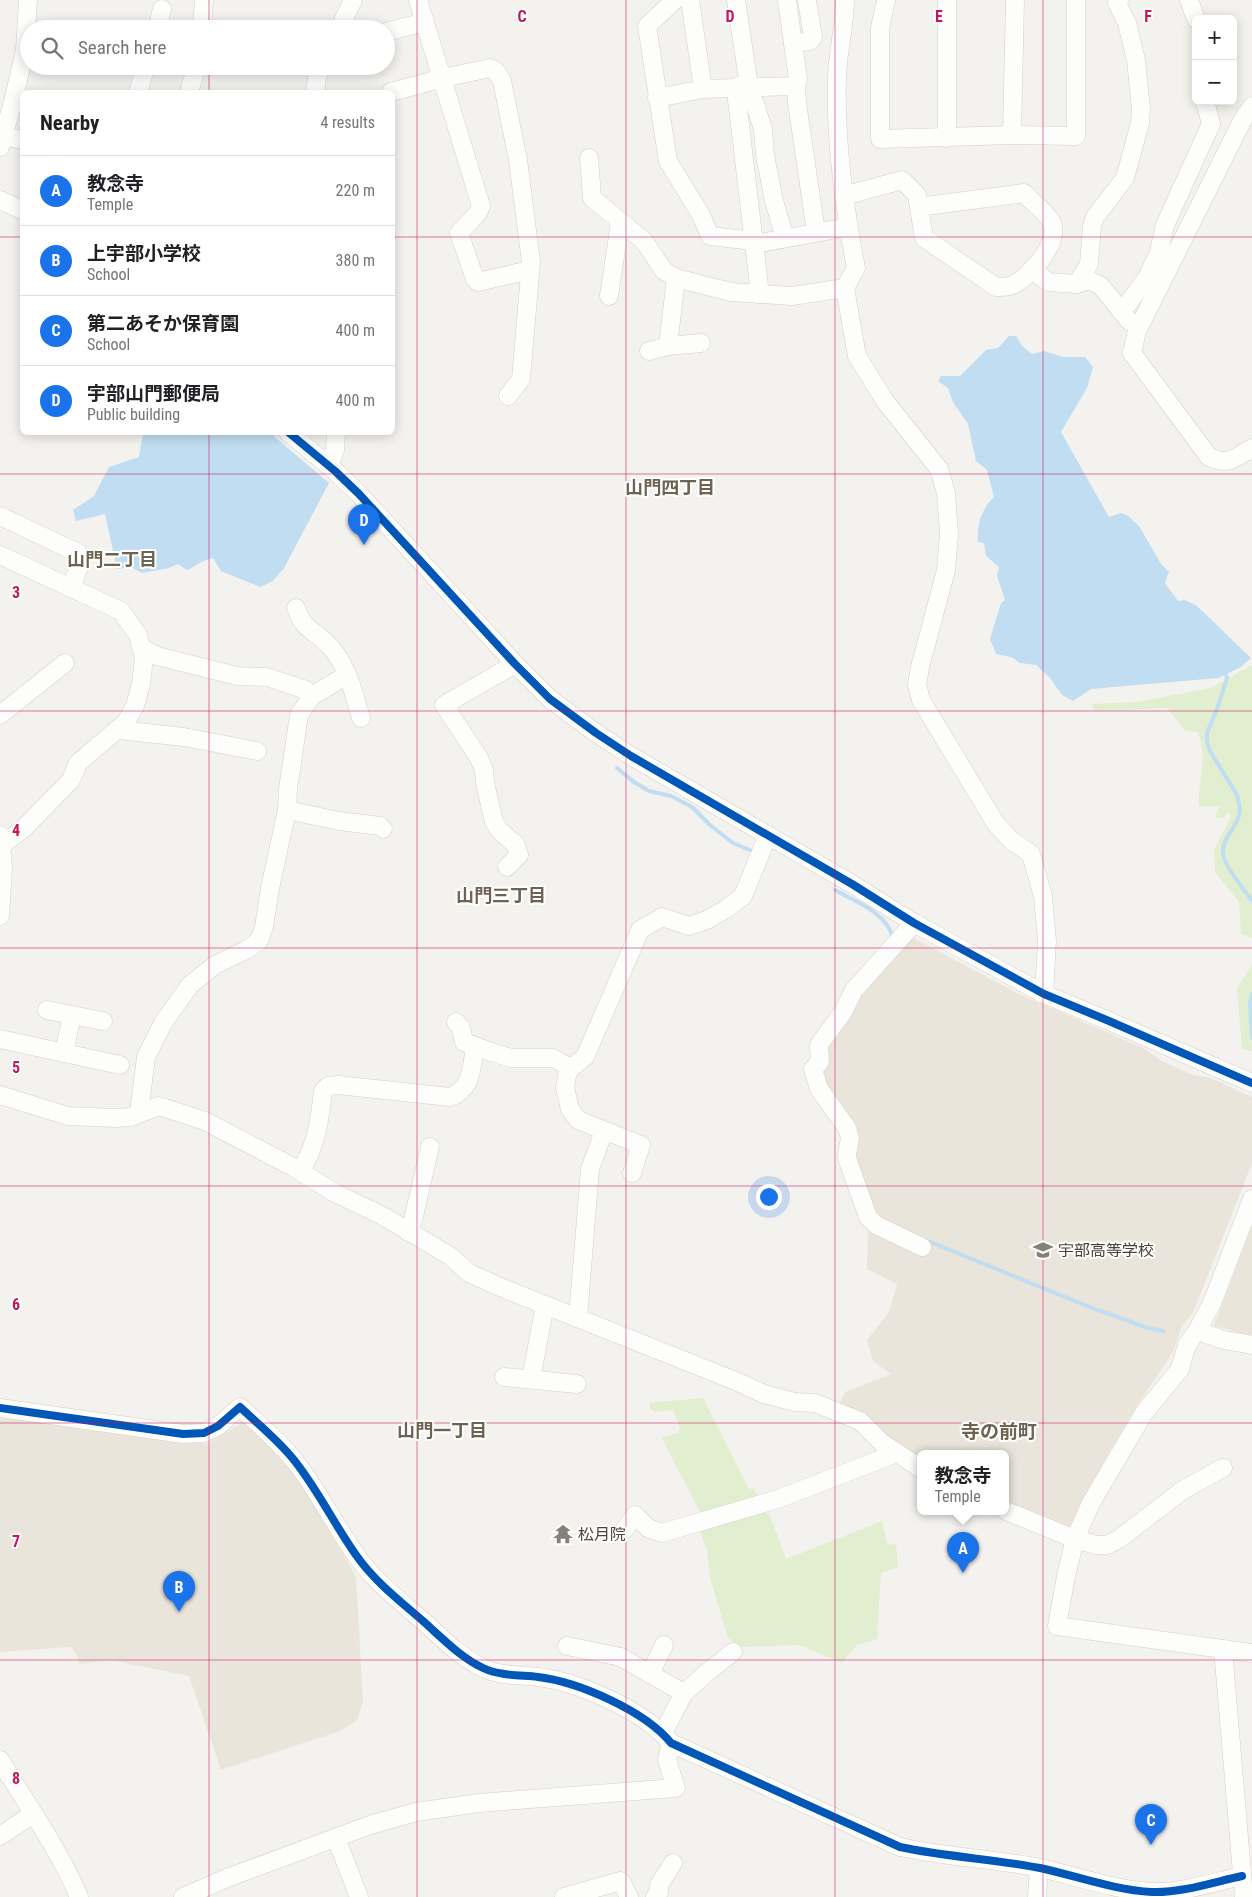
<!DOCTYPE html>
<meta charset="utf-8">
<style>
body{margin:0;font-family:"Roboto Condensed","Noto Sans JP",sans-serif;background:#f2f2f2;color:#202124}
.controls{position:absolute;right:15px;top:15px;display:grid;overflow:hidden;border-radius:8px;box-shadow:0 2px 12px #0003}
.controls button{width:45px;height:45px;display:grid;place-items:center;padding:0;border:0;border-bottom:1px solid #e0e0e0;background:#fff;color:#202124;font:25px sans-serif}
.you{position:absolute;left:768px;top:1196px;width:18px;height:18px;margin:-12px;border:4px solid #fff;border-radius:50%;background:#1a73e8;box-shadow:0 0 0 8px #1a73e833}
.badge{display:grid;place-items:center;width:32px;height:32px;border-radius:50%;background:#1a73e8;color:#fff;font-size:16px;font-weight:700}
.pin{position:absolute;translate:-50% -41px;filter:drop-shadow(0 1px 2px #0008)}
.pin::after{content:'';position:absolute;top:26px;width:18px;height:15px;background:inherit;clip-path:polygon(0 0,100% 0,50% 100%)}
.popup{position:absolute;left:917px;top:1450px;width:92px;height:65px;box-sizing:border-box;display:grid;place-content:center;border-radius:8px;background:#fff;filter:drop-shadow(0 1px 4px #0005);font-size:16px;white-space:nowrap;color:#757577}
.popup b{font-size:19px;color:#202124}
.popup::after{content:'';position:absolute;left:50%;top:100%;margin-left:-10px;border:10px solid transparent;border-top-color:#fff}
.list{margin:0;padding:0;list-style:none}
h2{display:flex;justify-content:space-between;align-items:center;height:65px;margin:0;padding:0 20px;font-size:21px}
h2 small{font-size:16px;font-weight:400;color:#757577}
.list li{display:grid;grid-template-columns:32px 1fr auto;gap:15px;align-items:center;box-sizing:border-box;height:70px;padding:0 20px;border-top:1px solid #e0e0e0}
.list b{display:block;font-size:19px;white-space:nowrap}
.list p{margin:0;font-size:16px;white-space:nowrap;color:#757577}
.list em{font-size:16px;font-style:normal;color:#757577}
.icon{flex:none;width:28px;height:28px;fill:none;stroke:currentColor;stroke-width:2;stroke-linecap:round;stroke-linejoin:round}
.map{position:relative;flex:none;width:1252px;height:1897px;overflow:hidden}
.search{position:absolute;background:#fff;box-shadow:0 2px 12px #0003;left:20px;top:20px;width:375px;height:55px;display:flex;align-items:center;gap:12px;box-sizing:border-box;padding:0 18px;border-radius:28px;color:#757577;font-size:19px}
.panel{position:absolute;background:#fff;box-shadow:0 2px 12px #0003;left:20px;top:90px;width:375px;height:345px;border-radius:8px}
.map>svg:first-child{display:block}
.education{fill:#eae5da}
.green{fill:#e1eecf}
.water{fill:#c0ddf1}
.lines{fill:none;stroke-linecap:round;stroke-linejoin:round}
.stream{stroke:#c0ddf1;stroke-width:4}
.minor-casing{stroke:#d2d0cb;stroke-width:19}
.minor{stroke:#fdfdfc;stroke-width:18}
.cycleway-casing{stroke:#fff;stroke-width:11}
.cycleway{stroke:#0057b8;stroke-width:8}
.grid{fill:none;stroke:#c2185b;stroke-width:1;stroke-opacity:0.55}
.labels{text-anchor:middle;stroke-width:4;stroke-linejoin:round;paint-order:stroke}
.poi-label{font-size:16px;fill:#4b4439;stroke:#fff;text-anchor:start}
.neighbourhood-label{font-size:18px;font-weight:bold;fill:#6e6250;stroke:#fff}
.quarter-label{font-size:19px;font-weight:bold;fill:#6e6250;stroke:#fff}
.grid-label{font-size:16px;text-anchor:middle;font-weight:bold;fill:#c2185b;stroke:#fff;stroke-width:4;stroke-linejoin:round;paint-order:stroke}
</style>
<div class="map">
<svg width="1252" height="1897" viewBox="0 0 1252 1897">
<rect width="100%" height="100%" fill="#f4f2ee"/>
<g class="education">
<polygon points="910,936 1019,994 1143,1048 1164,1062 1193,1075 1211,1078 1252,1097 1252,1163 1193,1313 1182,1326 1173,1352 1133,1412 1102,1465 1073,1526 1070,1528 1006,1505 1006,1454 920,1454 920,1462 838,1407 845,1392 891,1374 873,1361 867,1340 889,1312 897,1284 867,1269 868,1231 874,1218 816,1072 823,1046 853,996"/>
<polygon points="1252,1226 1252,1336 1214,1326"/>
<polygon points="0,1416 206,1444 246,1421 305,1487 356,1577 363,1701 357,1720 340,1731 221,1770 189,1676 111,1660 80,1664 75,1651 69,1647 0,1652"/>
</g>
<g class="green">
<path d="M 1252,665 L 1252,938 L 1241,934 L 1239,902 L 1215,872 L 1214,850 L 1230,819 L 1229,812 L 1222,819 L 1215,817 L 1220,806 L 1199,806 C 1198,779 1208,759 1198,732 L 1186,731 L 1167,708 L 1094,711 L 1092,704 L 1137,702 L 1211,688 Z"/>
<polygon points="1252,965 1252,996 1250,1001 1252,1051 1242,1049 1237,988"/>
<polygon points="703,1398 749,1489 754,1488 759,1500 701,1514 662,1438 679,1432 680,1428 673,1410 655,1412 650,1409 650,1403"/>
<polygon points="767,1508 786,1559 882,1521 887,1544 896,1545 898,1567 881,1573 877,1639 857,1645 842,1663 800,1645 740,1647 728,1638 710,1578 707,1550 700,1532"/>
</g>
<g class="water">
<path d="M 1009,336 L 1016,336 L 1022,346 L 1032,354 L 1044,351 L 1063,357 L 1085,357 L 1093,367 L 1087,388 L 1061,432 L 1109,517 L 1121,513 L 1128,516 L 1139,526 L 1161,564 L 1169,572 L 1165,583 L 1178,601 L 1185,600 L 1197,606 L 1251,658 L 1241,667 L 1218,678 L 1091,689 L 1073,701 L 1062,695 L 1050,678 L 1036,665 L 1020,663 L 1011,657 L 996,654 L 990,639 L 1001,603 L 1005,600 L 997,576 L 999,567 L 986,556 L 984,543 L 978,542 C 977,522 981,511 994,497 L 987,470 L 976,461 L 968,424 L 953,402 L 948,388 L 938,381 L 941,376 L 960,376 L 986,350 L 998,348 Z"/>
<path d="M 143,433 L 270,433 L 329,483 L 284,568 L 273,581 L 260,587 L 221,571 L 213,558 C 200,561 198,565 187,570 L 178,564 L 169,568 L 142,573 L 131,567 L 117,569 L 105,514 L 76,521 L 73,510 L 94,496 L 109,467 L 139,457 Z"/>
</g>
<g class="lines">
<g class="stream">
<path d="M 1224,671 L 1227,677 L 1226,681 L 1217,709 L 1207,733 L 1207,742 L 1210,751 L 1237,795 C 1238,800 1240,806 1240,811 C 1239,828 1218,839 1224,858 C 1228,871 1244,889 1252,901"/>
<polyline points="617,768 634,782 649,791 671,796 692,807 710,825 733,843 750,850"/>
<path d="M 835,890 C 856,902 888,913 893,939"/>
<polyline points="1252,994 1250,1004 1252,1038"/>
<polyline points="923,1239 1087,1306 1148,1328 1163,1331"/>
</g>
<defs>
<g id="minor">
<polyline points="418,0 481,206 478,213 459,233 475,279 478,282 530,270"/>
<polyline points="675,0 647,26 668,161 701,215 710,236 754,241"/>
<polyline points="690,0 703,89"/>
<polyline points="736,0 749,86 763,129 765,155 774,201 785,238"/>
<polyline points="787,0 798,79 796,86 797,103 816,232"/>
<path d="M 845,0 C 845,27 837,53 837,79 C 835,143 844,206 856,268 L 845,288 L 857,356 L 885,401 L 939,469 L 946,493 L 949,534 L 946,570 L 920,667 L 917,685 L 921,700 L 996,824 L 1012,841 L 1031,854 L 1043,896 L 1047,941 L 1044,994"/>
<polyline points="886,0 880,28 880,139 1012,135 1076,136 1076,0"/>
<polyline points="1189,0 1196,19"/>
<polyline points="157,29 162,9"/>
<polyline points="202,29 204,0"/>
<polyline points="339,29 353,0"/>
<polyline points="386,32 425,22"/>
<polyline points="793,44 810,41 813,37 807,0"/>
<polyline points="738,86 737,100 760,294"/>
<polyline points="138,92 146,66"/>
<polyline points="189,92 197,66"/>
<polyline points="315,92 317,77 322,66"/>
<polyline points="391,92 443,78 490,68 496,71 502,81 518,160 531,262 521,379 508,396"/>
<polyline points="657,98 703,89 796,86"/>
<path d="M 1252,106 L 1242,121 L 1137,331 L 1132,353 L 1209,457 C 1229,466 1234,458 1252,448"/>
<polyline points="1012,135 1015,0"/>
<polyline points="3,136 22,140"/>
<polyline points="947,138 947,0"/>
<polyline points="0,147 13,102 25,50 28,0"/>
<polyline points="589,158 592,198 644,241 664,271 676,278 731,292 792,296 845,288"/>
<path d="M 844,196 L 902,180 L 917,195 L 924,238 L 996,287 C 1003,287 1010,287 1015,284 C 1031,274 1062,241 1051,221 C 1046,212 1031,201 1024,193 L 919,207"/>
<polyline points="0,200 22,210"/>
<polyline points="755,244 848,227"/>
<polyline points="1032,269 1048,282 1077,284 1089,280 1101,286 1129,321"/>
<polyline points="1077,284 1089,264 1092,226 1095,217 1125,178 1140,123 1141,109 1136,60 1127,23 1117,3 1119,0"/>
<polyline points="609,296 620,223"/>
<polyline points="1122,312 1148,276 1159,252 1165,225 1211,124 1205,101"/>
<polyline points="668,346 676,278"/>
<polyline points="649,351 668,346 701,343"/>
<polyline points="288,432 335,471 359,494 515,664 550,699 596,733 631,756 852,884 914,923 1044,994 1109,1021 1252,1083"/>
<polyline points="329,466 335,450 336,432"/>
<polyline points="0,516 78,553 81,561 71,588"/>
<polyline points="0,555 121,611 138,635 144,658 141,684 135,706 126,722 78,763 71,780 24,828 2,845"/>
<path d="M 296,608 C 305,634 319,631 333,650 C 349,670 354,695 361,718"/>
<polyline points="142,648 157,656 237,676 267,677 306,690 312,696"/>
<polyline points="0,715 65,663"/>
<polyline points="118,730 184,737 257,751"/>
<polyline points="287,810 339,821 380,826 383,829"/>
<polyline points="0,835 3,867 0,916"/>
<polyline points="507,867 519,855 516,845 499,830 494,822 485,783 484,770 479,758 444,705 515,664"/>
<polyline points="914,923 854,990 843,1012 821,1042 819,1046 820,1062 813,1069 819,1089 847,1128 850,1138 847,1155 848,1161 868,1217 876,1225 922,1247"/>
<polyline points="47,1010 72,1015"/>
<polyline points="456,1022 461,1028 464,1042 494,1053 511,1058 553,1058 571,1068"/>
<polyline points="0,1039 120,1065"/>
<polyline points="64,1053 72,1015 103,1021"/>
<polyline points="0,1095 68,1116 116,1118 130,1117 159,1106 205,1121 293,1167 335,1193 383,1216 450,1256 469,1273 500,1287 738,1382 764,1394 795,1402 815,1403 860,1421 882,1443 920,1468"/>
<polyline points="139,1113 146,1057 163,1023 190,985 215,965 246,950 259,941 264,927 270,888 287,810 288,789 299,715 312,696 347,675"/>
<path d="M 300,1171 C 316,1149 320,1118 323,1091 L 328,1086 L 338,1085 L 450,1097 C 472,1090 472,1066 475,1046"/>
<polyline points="632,1173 641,1145 578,1120 570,1109 565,1088 567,1075 571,1068 585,1057 640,930 662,917 689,926 707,920 726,909 743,896 768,835"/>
<polyline points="1252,1199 1212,1303 1197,1331 1187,1345 1180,1369 1144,1413 1091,1503 1075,1539 1066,1576 1057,1626 1252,1653"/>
<polyline points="408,1232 413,1220 430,1147"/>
<polyline points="578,1318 590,1169 604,1131"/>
<polyline points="1197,1331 1224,1340 1252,1345"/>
<polyline points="504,1377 577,1384"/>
<polyline points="531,1379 545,1305"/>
<path d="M 0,1408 L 183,1434 L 204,1433 L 218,1426 L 240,1407 C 258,1424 279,1441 294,1460 C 318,1490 334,1524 356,1555 C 374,1581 400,1601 423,1621 C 442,1638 460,1657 483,1668 C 500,1676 520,1675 538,1677 C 579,1682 645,1711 671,1743 L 900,1847 C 946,1857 994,1859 1040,1868 C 1077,1876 1114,1890 1152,1892 C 1182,1893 1214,1882 1242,1876"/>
<polyline points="1006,1511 1075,1539 1096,1545 1107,1545 1119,1539 1183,1490 1223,1468"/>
<polyline points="625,1529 635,1515 648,1528 662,1533 778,1499 897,1453"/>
<polyline points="664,1645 650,1674 684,1693"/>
<polyline points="567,1646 621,1657 650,1674"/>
<polyline points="1223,1649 1244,1897"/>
<polyline points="663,1733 684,1693 710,1670 733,1652"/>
<path d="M 0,1760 C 27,1805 59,1849 79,1897"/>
<polyline points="0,1836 33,1814"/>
<polyline points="336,1838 359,1897"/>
<polyline points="183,1897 227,1878 370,1825 416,1812 479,1803 676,1788 667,1760 671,1743"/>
<polyline points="564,1897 621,1881 629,1897"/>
<polyline points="655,1897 659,1892 659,1885 673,1863"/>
<polyline points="1037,1897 1039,1868"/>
</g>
</defs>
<use href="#minor" class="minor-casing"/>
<use href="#minor" class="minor"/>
<defs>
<g id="cycleway">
<polyline points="288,432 335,471 359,494 515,664 550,699 596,733 631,756 852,884 914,923 1044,994 1109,1021 1252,1083"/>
<path d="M 0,1408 L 183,1434 L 204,1433 L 218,1426 L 240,1407 C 258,1424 279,1441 294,1460 C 318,1490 334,1524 356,1555 C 374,1581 400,1601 423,1621 C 442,1638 460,1657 483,1668 C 500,1676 520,1675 538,1677 C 579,1682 645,1711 671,1743 L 900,1847 C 946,1857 994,1859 1040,1868 C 1077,1876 1114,1890 1152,1892 C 1182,1893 1214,1882 1242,1876"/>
</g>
</defs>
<use href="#cycleway" class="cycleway-casing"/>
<use href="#cycleway" class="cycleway"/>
</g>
<path class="grid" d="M 209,0 L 209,29M 417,0 L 417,1897M 626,0 L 626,1897M 835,0 L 835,1897M 1043,0 L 1043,1897M 209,66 L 209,92M 0,237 L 22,237M 392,237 L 1252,237M 209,432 L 209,1897M 0,474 L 1252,474M 0,711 L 1252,711M 0,948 L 1252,948M 0,1186 L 1252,1186M 0,1423 L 1252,1423M 0,1660 L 1252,1660"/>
<defs>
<symbol id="school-bare" viewBox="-9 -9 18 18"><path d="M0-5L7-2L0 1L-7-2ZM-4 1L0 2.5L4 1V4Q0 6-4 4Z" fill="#868178" stroke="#fff" stroke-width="2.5" paint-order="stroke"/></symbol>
<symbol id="temple-bare" viewBox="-9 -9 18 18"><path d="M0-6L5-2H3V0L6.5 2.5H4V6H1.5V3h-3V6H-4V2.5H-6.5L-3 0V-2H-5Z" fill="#868178" stroke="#fff" stroke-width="2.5" paint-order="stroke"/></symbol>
</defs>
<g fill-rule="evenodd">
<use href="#school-bare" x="1029" y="1236" width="28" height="28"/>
<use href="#temple-bare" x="549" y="1520" width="28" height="28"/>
</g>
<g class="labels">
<g class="poi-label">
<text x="1058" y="1256">宇部高等学校</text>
<text x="578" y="1540">松月院</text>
</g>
<g class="neighbourhood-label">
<text x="670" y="494">山門四丁目</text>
<text x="112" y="566">山門二丁目</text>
<text x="501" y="902">山門三丁目</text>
<text x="442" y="1437">山門一丁目</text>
</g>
<g class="quarter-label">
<text x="999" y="1438">寺の前町</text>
</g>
</g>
<g class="grid-label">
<text x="522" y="22">C</text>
<text x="730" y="22">D</text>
<text x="939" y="22">E</text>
<text x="1148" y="22">F</text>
<text x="16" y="598">3</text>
<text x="16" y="836">4</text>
<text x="16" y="1073">5</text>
<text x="16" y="1310">6</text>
<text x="16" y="1547">7</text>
<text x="16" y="1784">8</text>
</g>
</svg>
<div class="controls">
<button>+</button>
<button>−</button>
</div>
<div class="you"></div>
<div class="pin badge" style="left:963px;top:1573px">A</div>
<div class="popup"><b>教念寺</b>Temple</div>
<div class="pin badge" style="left:179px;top:1612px">B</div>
<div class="pin badge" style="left:1151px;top:1845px">C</div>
<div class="pin badge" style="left:364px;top:545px">D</div>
<div class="search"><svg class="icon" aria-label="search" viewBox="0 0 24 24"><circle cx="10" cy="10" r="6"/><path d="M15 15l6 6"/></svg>Search here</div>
<section class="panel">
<h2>Nearby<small>4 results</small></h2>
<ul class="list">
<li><span class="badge">A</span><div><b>教念寺</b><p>Temple</p></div><em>220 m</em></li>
<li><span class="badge">B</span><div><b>上宇部小学校</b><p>School</p></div><em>380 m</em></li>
<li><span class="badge">C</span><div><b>第二あそか保育園</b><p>School</p></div><em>400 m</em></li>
<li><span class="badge">D</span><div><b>宇部山門郵便局</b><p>Public building</p></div><em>400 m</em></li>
</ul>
</section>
</div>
